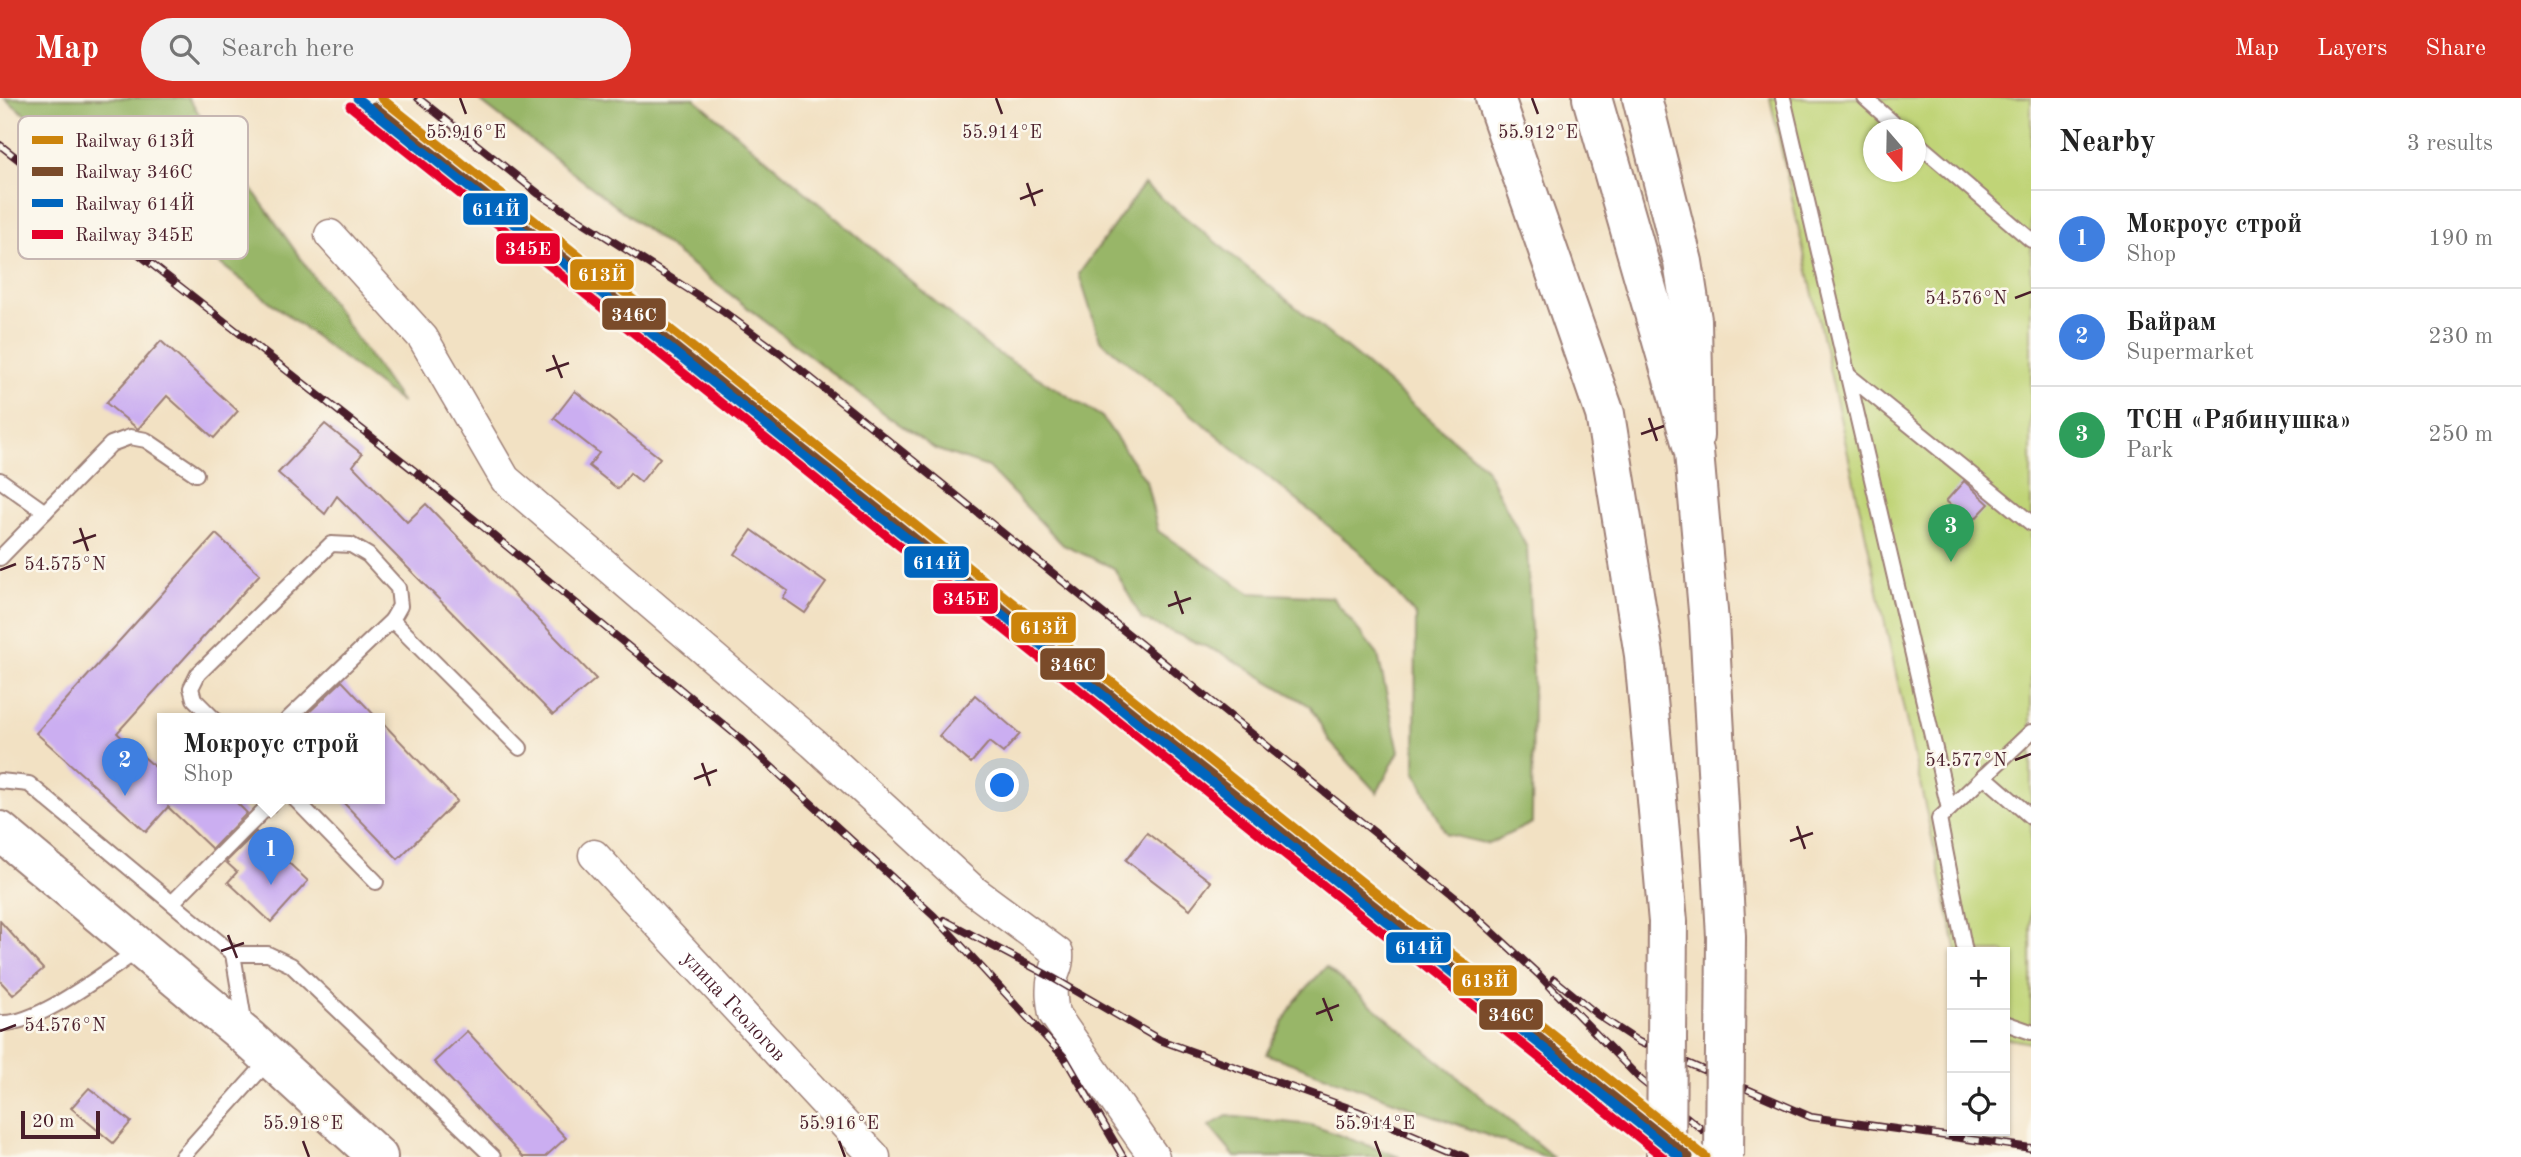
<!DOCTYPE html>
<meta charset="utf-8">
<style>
body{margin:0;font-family:"Old Standard TT",serif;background:#f2f2f2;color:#222}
.controls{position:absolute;right:21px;bottom:21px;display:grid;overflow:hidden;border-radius:0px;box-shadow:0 2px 5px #0004}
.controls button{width:63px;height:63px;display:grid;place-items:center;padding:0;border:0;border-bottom:2px solid #e0e0e0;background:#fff;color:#222;font:35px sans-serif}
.compass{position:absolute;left:1863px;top:21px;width:63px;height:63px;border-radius:50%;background:#fff;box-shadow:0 2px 5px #0004;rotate:160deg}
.scale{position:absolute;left:21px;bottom:18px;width:79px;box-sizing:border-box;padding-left:7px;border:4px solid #4a1f2b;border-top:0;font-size:19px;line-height:24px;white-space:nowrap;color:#4a1f2b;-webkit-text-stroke:5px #fbf7ec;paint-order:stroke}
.you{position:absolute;left:1003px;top:688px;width:24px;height:24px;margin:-18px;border:5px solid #fff;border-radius:50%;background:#1a73e8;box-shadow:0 0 0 10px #1a73e833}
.badge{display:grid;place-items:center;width:46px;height:46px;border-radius:50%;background:#d93025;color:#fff;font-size:23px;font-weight:700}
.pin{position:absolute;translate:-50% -58px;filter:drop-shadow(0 2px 4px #0008)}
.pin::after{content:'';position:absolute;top:37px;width:24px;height:21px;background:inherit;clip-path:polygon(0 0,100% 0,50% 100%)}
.popup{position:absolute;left:157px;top:615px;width:228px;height:91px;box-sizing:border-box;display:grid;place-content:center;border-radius:0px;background:#fff;filter:drop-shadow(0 2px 5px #0005);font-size:23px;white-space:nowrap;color:#767676}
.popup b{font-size:26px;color:#222}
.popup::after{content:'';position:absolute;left:50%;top:100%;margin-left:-14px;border:14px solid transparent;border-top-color:#fff}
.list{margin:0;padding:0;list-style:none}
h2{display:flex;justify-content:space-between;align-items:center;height:91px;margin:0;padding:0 28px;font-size:30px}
h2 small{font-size:23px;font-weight:400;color:#767676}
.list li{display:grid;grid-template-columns:46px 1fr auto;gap:21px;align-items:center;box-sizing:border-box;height:98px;padding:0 28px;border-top:2px solid #e0e0e0}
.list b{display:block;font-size:26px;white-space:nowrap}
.list p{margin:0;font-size:23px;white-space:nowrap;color:#767676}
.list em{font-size:23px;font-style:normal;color:#767676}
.icon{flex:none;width:38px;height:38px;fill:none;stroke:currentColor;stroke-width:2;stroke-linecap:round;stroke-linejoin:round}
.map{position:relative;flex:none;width:2031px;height:1059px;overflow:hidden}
header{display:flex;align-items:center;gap:42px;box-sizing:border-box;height:98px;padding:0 35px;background:#d93025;color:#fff}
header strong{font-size:33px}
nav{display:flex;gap:38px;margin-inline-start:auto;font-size:24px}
.search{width:490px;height:63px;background:#f2f2f2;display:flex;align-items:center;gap:18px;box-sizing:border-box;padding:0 24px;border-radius:38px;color:#767676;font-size:26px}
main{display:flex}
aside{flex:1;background:#fff}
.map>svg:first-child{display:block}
.green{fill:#c0d477;stroke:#857a51;stroke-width:2;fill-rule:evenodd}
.forest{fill:#98b668;stroke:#716a4a;stroke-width:2}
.building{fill:#cbaef1}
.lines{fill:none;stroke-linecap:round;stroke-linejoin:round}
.lane-casing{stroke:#9e8077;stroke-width:18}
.street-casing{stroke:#9e8077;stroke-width:33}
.secondary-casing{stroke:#9e8077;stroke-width:42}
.highway-casing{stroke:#9e8077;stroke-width:42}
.lane{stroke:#fff;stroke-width:14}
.street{stroke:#fff;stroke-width:30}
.secondary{stroke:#fff;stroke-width:38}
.highway{stroke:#fff;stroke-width:38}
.rail-casing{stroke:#4a1f2b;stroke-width:8}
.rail{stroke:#fbf7ec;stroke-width:5;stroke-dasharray:16;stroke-linecap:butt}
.highway-bridge-casing{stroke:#9e8077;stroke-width:42;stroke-linecap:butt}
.highway-bridge{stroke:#fff;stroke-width:38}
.rail-1-casing{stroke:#fbf7ec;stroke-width:14}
.rail-2-casing{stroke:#fbf7ec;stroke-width:14}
.rail-3-casing{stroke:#fbf7ec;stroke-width:14}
.rail-4-casing{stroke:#fbf7ec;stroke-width:14}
.rail-1{stroke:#cc840b;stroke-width:9}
.rail-2{stroke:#7a4b2a;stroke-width:9}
.rail-3{stroke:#0065bd;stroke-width:9}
.rail-4{stroke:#e4002b;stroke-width:9}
.ticks{fill:none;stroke:#4a1f2b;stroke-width:2.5}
.labels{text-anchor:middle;stroke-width:5;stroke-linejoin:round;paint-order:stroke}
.street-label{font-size:21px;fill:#4a1f2b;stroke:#fbf7ec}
.key{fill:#fbf7ec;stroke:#c6b6b2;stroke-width:2}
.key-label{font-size:19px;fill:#4a1f2b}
.ticks-label{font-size:18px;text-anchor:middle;fill:#4a1f2b;stroke:#fbf7ec;stroke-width:5;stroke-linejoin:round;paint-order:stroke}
.line-badge{stroke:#fbf7ec;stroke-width:2.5}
.badge-label{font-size:19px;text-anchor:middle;font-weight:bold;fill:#fff}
</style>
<header>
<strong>Map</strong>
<div class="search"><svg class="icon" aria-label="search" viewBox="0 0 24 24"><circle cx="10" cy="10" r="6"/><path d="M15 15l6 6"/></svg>Search here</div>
<nav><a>Map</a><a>Layers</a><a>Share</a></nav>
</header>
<main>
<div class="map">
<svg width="2031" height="1059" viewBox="0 0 2031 1059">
<rect width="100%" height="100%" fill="#fbf7ec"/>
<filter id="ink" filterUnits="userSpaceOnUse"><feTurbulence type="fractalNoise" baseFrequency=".0143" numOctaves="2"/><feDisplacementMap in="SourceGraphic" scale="14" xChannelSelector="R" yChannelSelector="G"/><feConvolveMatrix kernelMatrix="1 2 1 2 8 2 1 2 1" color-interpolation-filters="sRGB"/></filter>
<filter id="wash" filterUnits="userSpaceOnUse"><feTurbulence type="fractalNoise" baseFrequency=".00686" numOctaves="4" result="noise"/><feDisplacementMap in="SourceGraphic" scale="28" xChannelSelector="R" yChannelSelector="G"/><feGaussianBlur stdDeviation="1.57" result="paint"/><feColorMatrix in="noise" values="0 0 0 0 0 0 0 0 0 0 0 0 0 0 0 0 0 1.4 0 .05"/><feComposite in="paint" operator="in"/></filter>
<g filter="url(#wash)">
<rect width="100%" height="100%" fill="#f2e1c3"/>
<path class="green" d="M 1770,0 L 2031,0 L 2031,945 L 2005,940 L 2005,854 L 1957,854 ZM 1874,32 L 1916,32 L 1916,74 L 1874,74 Z"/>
<g class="forest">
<polygon points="4,0 188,0 402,305"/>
<polygon points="476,0 694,0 991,251 1102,319 1146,383 1158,433 1250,495 1332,499 1378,557 1399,653 1377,695 1330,644 1310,608 1223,556 1142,521 1114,470 1063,447 988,369 935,351 889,319"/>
<polygon points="1144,86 1356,258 1485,369 1527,450 1533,578 1532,725 1488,746 1446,736 1415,673 1416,518 1358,452 1100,242 1079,176"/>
<polygon points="1326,869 1553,1059 1546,1059 1266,956 1294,904"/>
<polygon points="1227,1018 1311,1027 1400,1059 1235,1059 1209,1028"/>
</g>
<g id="blocks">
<g class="building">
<polygon points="161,243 238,313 214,340 167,298 138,331 106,305"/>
<polygon points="575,293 660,360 641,384 630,375 618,391 589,368 599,355 554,320"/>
<polygon points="325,326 362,356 353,368 407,424 426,406 596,581 553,617 337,398 325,416 278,375"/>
<polygon points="1964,383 1989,406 1971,425 1946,403"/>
<polygon points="752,432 826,485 805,515 783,500 788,493 735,456"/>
<polygon points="216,436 260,476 117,635 163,676 163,701 233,701 247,715 212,751 168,709 146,734 36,635"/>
<polygon points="342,583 378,621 302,621"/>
<polygon points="975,597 1020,636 1003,655 989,644 971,665 939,638"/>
<polygon points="380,622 457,703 398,761 340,701 380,701"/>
<polygon points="256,734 308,783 271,824 228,784 237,774 226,764"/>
<polygon points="1147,735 1211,784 1190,811 1126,762"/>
<polygon points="0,823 43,871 13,897 0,883"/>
<polygon points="467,933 566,1040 545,1059 523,1059 434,964"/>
<polygon points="89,990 131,1024 113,1045 71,1010"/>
</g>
</g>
</g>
<g filter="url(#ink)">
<use href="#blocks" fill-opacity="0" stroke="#9e8077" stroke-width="2"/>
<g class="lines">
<defs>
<g id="lane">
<polyline points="1783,0 1949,711"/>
<polyline points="1865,0 1901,32"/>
<polyline points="1916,44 2031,142"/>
<polyline points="1848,277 2031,425"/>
<polyline points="0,382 45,414"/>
<polyline points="0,460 111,346 130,339 146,342 196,376"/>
<polyline points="214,621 194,601 191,590 198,576 331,446 351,447 368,457 398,490 400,508 392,522 520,650"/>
<polyline points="288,621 392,522"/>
<polyline points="1984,678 2031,719"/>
<polyline points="0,683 29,686 233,856 245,928"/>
<polyline points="295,701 376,784"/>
<polyline points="172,805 275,701"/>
<polyline points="1965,854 1939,721 2031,634"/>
<polyline points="233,856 268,856 291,867 493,1059"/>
<path d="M 0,925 C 38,928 106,873 139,852"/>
<polyline points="2005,925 2031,934"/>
<polyline points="182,1059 269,962"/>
</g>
<g id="street">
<path d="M 330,137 L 423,240 L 505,381 L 813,645 L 974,793 L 1058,855 C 1059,866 1056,869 1053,879 C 1050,891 1052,904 1054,916 L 1154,1059"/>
<path id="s1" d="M 594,757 L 875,1059"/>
</g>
<g id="secondary">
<polyline points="1642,0 1683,164 1692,222 1694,338"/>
<polyline points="0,733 248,940 378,1059"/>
</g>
<g id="highway">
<polyline points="1495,0 1605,316 1644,557 1668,824"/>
<polyline points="1592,0 1694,354 1709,524 1726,839"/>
</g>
</defs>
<use href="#lane" class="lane-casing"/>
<use href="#street" class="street-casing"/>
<use href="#secondary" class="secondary-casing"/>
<use href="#highway" class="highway-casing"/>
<use href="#lane" class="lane"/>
<use href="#street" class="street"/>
<use href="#secondary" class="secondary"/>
<use href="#highway" class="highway"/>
<defs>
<g id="rail">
<polyline points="418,0 539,96 724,214 781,256 1457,801 1538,876 1641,982 1736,1059"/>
<polyline points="0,47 430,385 741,641 934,818 1065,960 1123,1059"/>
<polyline points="944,822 1053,880 1160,942 1357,1013 1465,1059"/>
<polyline points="1554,881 1598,917 1639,944 1811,1019 2031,1050"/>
</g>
</defs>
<use href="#rail" class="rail-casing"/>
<use href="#rail" class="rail"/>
<defs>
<g id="highway-bridge">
<polyline points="1666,1059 1668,824"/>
<polyline points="1724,1059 1726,839"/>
</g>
</defs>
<use href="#highway-bridge" class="highway-bridge-casing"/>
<use href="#highway-bridge" class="highway-bridge"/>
<defs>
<polyline id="rail-1" points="381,0 1706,1059"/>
<polyline id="rail-2" points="374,8 1689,1059"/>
<polyline id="rail-3" points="357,0 1680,1059"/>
<polyline id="rail-4" points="350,8 1663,1059"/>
</defs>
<use href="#rail-1" class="rail-1-casing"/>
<use href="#rail-2" class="rail-2-casing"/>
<use href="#rail-3" class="rail-3-casing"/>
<use href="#rail-4" class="rail-4-casing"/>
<use href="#rail-1" class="rail-1"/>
<use href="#rail-2" class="rail-2"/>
<use href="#rail-3" class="rail-3"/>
<use href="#rail-4" class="rail-4"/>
</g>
</g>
<path class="ticks" d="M 460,0 L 466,16M 996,0 L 1002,16M 1532,0 L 1538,16M 1027,85 L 1035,108M 1020,101 L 1043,92M 2015,200 L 2031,194M 553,257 L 562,280M 546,273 L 569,265M 1649,320 L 1657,343M 1641,336 L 1664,328M 80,430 L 88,453M 73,445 L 96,437M 0,472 L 16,466M 1175,493 L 1183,516M 1168,508 L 1191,500M 2015,662 L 2031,656M 702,665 L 710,688M 694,681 L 717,672M 1797,728 L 1805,751M 1790,743 L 1813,735M 228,837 L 237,860M 221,853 L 244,845M 1323,900 L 1332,923M 1316,916 L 1339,907M 0,933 L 16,927M 303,1043 L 309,1059M 839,1043 L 845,1059M 1375,1043 L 1381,1059"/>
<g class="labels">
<g class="street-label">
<text dy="7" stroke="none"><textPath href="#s1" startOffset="206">улица Геологов</textPath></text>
</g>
</g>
<rect x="18" y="18" width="230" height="143" rx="10" class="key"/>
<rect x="32" y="38" width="31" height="8" fill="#cc840b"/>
<rect x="32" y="69" width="31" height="9" fill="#7a4b2a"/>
<rect x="32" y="101" width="31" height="8" fill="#0065bd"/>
<rect x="32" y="132" width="31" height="9" fill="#e4002b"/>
<g class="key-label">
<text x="75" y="49">Railway 613Й</text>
<text x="75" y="80">Railway 346С</text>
<text x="75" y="112">Railway 614Й</text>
<text x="75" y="143">Railway 345Е</text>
</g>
<g class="ticks-label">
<text x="466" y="40">55.916°E</text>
<text x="1002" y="40">55.914°E</text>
<text x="1538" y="40">55.912°E</text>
<text x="1966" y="206">54.576°N</text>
<text x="65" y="472">54.575°N</text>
<text x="1966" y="668">54.577°N</text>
<text x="65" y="933">54.576°N</text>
<text x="303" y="1031">55.918°E</text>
<text x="839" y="1031">55.916°E</text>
<text x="1375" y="1031">55.914°E</text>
</g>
<g class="line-badge">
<rect x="462" y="94" width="67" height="34" rx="7" fill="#0065bd"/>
<rect x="495" y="134" width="66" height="33" rx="7" fill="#e4002b"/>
<rect x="569" y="160" width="66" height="33" rx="7" fill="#cc840b"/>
<rect x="601" y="199" width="66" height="34" rx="7" fill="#7a4b2a"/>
<rect x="903" y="447" width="67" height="34" rx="7" fill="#0065bd"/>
<rect x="932" y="484" width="67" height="33" rx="7" fill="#e4002b"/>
<rect x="1010" y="513" width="67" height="33" rx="7" fill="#cc840b"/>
<rect x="1039" y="549" width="67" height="34" rx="7" fill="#7a4b2a"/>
<rect x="1385" y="833" width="67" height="33" rx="7" fill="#0065bd"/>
<rect x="1452" y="866" width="66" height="33" rx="7" fill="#cc840b"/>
<rect x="1478" y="900" width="66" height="33" rx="7" fill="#7a4b2a"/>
</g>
<g class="badge-label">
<text x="496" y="118">614Й</text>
<text x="528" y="157">345Е</text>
<text x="602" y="183">613Й</text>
<text x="634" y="223">346С</text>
<text x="937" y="471">614Й</text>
<text x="966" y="507">345Е</text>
<text x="1044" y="536">613Й</text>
<text x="1073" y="573">346С</text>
<text x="1419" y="856">614Й</text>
<text x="1485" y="889">613Й</text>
<text x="1511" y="923">346С</text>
</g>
</svg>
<div class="controls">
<button>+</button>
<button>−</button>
<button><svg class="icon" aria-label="locate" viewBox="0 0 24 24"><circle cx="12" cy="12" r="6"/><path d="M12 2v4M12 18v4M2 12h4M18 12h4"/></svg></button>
</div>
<svg class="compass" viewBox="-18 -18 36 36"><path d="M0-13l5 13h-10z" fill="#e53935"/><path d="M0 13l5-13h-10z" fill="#767676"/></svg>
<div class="scale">20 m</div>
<div class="you"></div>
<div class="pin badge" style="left:271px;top:787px;background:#3f7fe0">1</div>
<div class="popup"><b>Мокроус строй</b>Shop</div>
<div class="pin badge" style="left:125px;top:698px;background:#3f7fe0">2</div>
<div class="pin badge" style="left:1951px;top:464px;background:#2e9e5b">3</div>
</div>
<aside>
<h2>Nearby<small>3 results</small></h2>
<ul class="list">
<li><span class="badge" style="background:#3f7fe0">1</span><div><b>Мокроус строй</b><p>Shop</p></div><em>190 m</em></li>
<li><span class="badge" style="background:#3f7fe0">2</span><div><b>Байрам</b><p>Supermarket</p></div><em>230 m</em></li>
<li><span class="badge" style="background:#2e9e5b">3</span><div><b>ТСН «Рябинушка»</b><p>Park</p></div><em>250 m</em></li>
</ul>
</aside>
</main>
